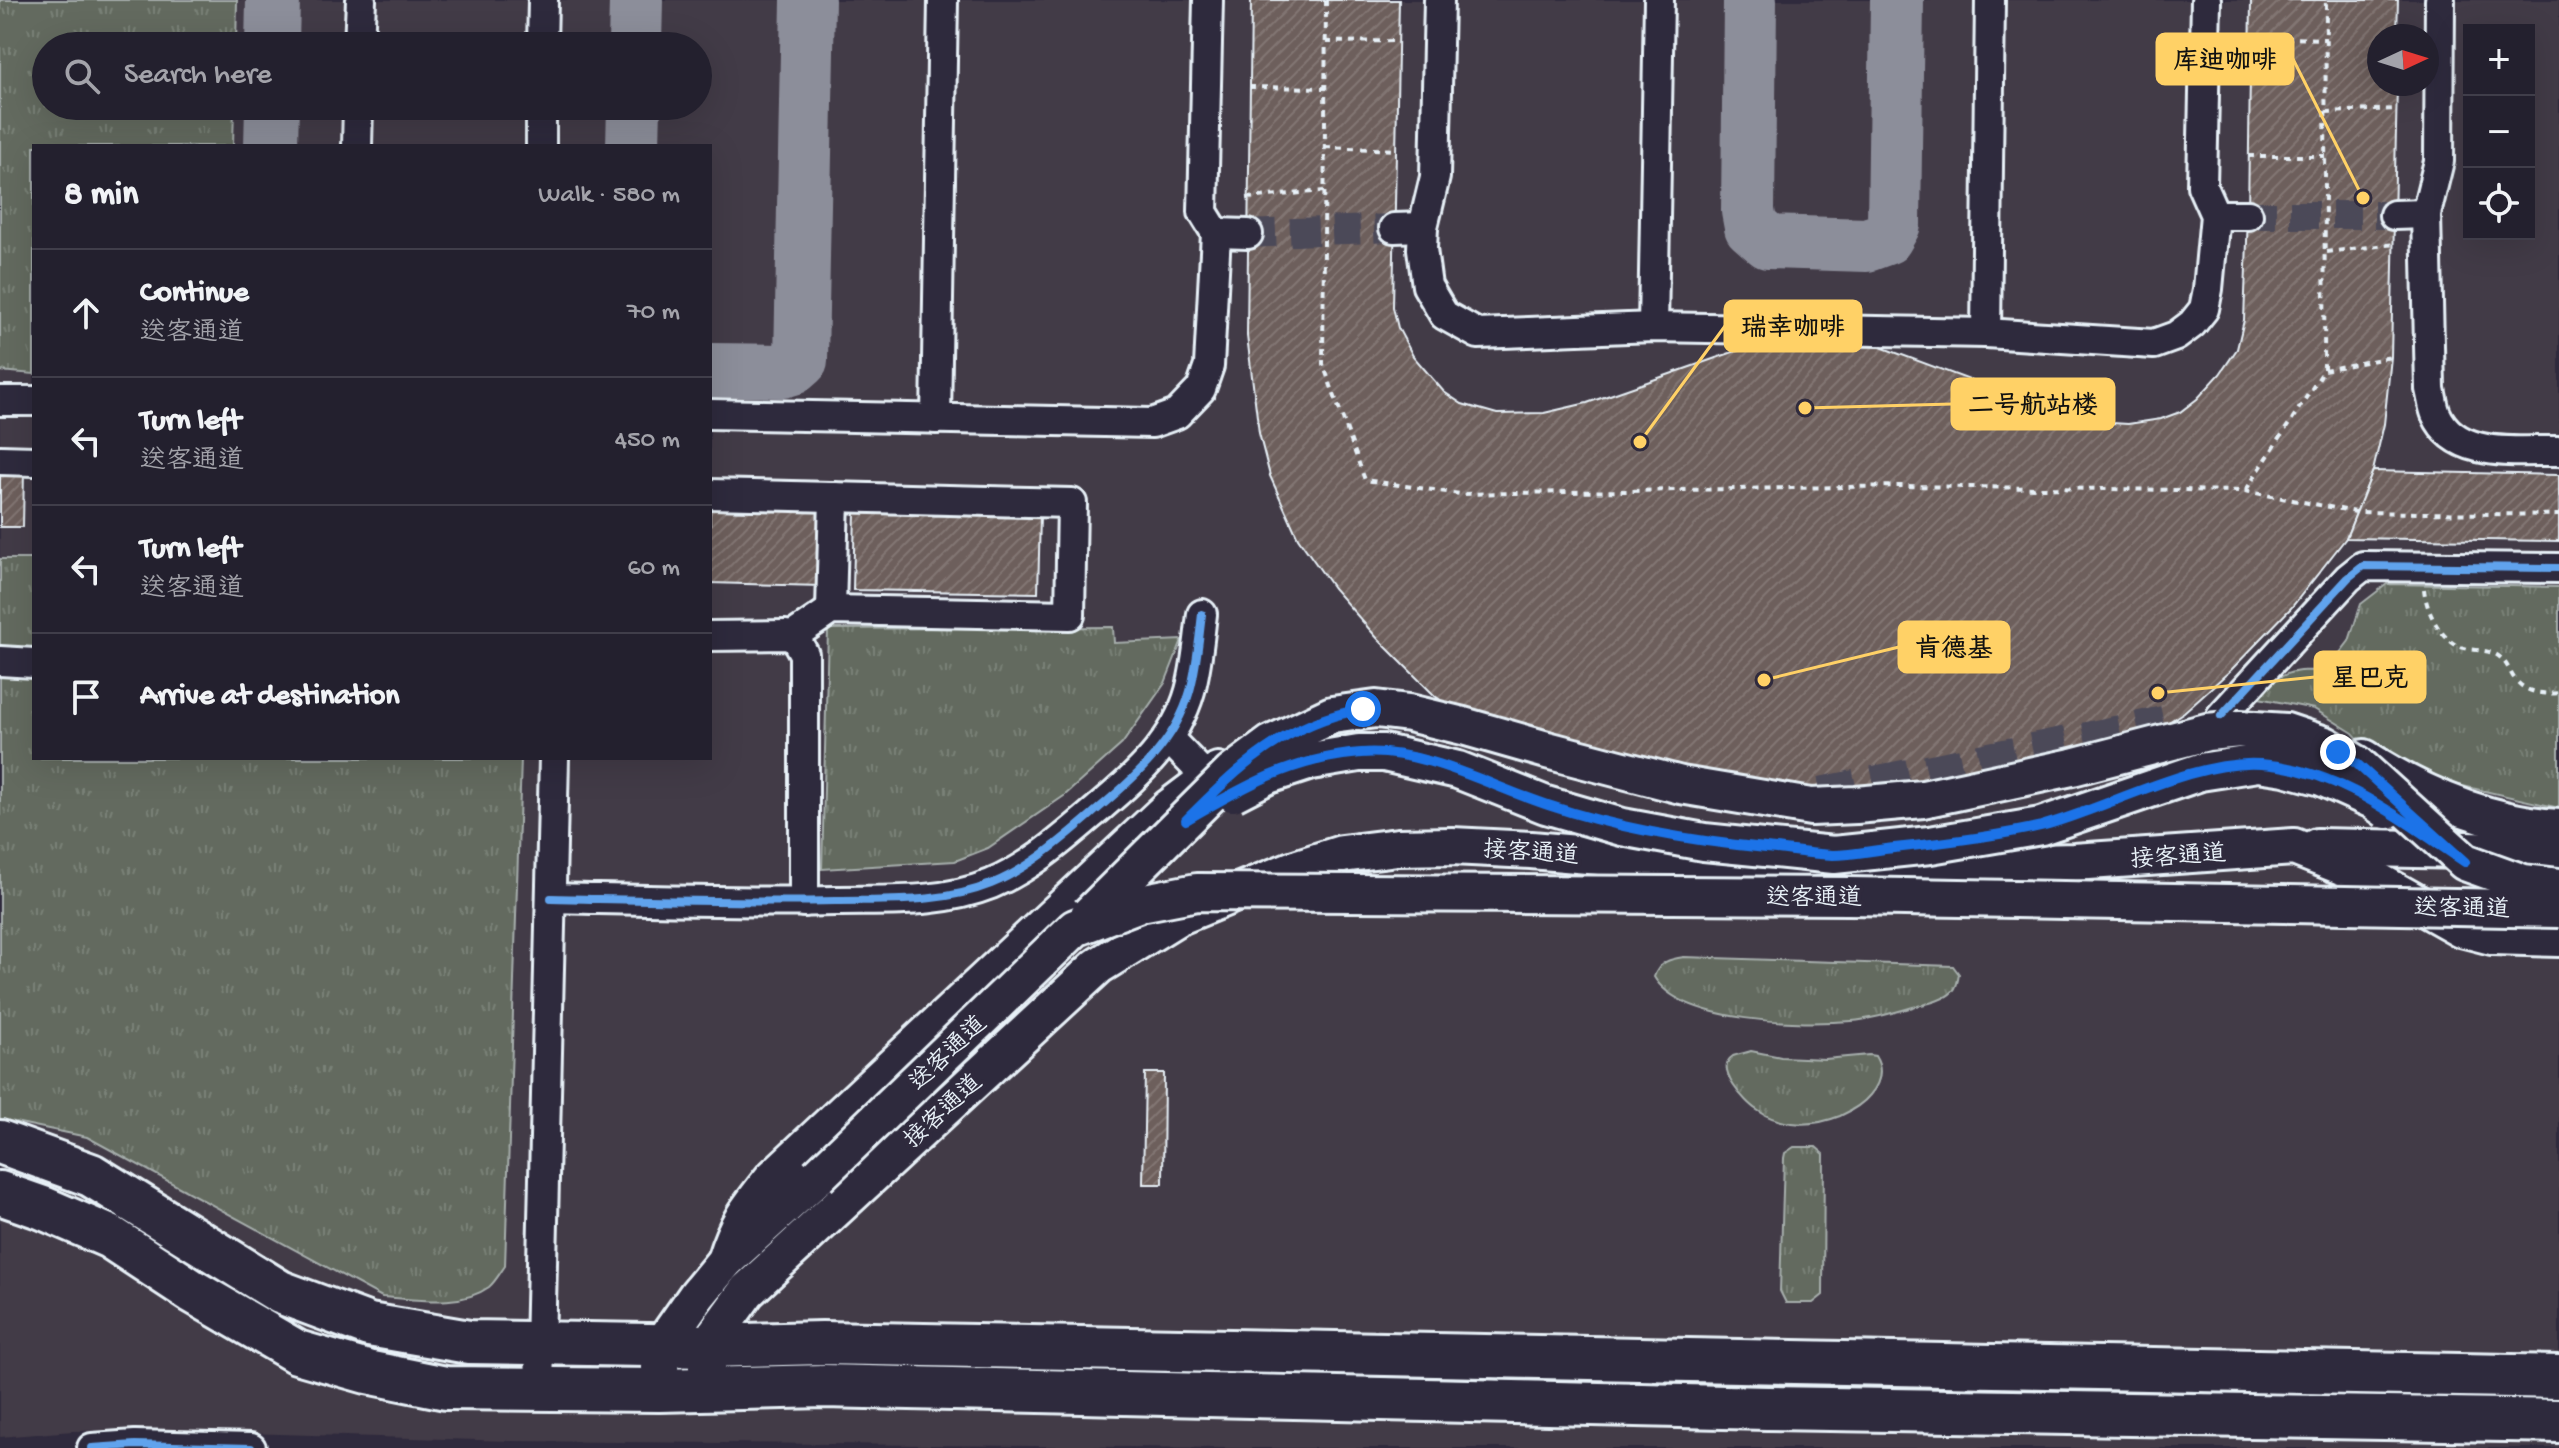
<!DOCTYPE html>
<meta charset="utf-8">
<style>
body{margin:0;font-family:"Gochi Hand","LXGW WenKai TC",sans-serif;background:#2b2836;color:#f1f3f6}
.controls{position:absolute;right:24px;top:24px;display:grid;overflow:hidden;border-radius:0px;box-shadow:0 8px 32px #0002}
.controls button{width:72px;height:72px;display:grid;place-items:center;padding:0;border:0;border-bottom:2px solid #403e4a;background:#23202e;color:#f1f3f6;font:40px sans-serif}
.compass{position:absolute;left:2367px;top:24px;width:72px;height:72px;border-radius:50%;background:#23202e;box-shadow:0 8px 32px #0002;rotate:86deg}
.stop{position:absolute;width:24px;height:24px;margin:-18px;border:6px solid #1a73e8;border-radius:50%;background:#fff}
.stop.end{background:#1a73e8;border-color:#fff;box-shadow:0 2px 8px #0008}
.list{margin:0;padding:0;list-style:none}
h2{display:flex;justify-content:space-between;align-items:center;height:104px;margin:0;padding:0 32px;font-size:34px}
h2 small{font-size:26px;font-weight:400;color:#a3a3aa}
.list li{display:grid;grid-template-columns:52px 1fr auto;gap:24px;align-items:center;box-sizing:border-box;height:128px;padding:0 32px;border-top:2px solid #403e4a}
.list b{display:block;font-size:30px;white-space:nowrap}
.list p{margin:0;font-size:26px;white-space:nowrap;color:#a3a3aa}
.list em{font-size:26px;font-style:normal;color:#a3a3aa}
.icon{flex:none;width:44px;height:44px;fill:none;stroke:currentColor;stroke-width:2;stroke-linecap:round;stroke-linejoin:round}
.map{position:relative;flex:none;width:2559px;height:1448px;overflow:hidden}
.search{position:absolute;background:#23202e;box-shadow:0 8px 32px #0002;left:32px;top:32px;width:680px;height:88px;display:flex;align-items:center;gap:20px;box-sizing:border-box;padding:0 28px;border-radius:44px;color:#a3a3aa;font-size:30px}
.panel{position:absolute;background:#23202e;box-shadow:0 8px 32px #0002;left:32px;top:144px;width:680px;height:616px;border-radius:0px}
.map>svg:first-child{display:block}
.built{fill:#423a46;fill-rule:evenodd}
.grass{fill:url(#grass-tufts);stroke:#a6aeac;stroke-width:2}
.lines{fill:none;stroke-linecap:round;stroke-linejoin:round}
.taxiway{stroke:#8c8e9a;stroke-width:54}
.building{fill:url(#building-hatch);stroke:#e8f1f8;stroke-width:2}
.minor-tunnel{stroke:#4b4859;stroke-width:28;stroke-dasharray:28 14;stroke-linecap:butt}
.major-tunnel{stroke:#4b4859;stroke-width:36;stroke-dasharray:36 18;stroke-linecap:butt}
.minor-casing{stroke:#e8f1f8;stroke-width:34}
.major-casing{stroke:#e8f1f8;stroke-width:42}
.highway-casing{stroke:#e8f1f8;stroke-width:48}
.path{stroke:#e8f1f8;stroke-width:4;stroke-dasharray:6 6;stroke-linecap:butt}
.minor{stroke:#2f2a3d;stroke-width:28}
.major{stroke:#2f2a3d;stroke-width:36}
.highway{stroke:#2f2a3d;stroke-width:42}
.major-bridge-casing{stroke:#e8f1f8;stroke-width:42;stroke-linecap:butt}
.major-bridge{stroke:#2f2a3d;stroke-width:36}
.cycleway-casing{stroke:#2f2a3d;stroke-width:13}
.cycleway{stroke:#60a3ed;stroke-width:8}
.route{stroke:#1a73e8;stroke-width:10}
.labels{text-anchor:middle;stroke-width:8;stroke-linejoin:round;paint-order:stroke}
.street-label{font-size:24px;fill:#e8f1f8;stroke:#2f2a3d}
.leader{fill:none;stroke:#ffd166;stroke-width:3}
.callout-dot{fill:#ffd166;stroke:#2f2a3d;stroke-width:3}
.callout{fill:#ffd166;stroke:#ffd166;stroke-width:3}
.callout-label{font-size:26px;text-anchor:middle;font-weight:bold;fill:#111}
</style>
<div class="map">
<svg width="2559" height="1448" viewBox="0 0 2559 1448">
<defs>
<pattern id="grass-tufts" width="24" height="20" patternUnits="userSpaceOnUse" patternTransform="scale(2)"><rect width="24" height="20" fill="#636b5f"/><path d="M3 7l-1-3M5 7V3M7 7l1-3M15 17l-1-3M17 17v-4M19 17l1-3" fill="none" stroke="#798177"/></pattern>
<pattern id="building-hatch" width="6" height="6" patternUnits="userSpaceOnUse" patternTransform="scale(2)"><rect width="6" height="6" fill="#6d5f5b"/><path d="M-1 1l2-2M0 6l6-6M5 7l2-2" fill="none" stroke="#827673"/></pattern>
</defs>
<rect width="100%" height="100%" fill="#2f2a3d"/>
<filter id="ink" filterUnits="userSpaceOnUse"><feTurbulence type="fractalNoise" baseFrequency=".0125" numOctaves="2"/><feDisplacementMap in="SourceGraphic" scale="16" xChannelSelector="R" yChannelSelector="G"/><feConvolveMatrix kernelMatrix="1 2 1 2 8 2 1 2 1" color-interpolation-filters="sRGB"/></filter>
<g filter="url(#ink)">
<path class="built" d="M 0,0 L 2559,0 L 2559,1448 L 1227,1448 L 510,1441 L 145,1430 L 73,1431 L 0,1437 ZM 2469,30 L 2529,30 L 2529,234 L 2469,234 ZM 2379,36 L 2427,36 L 2427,84 L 2379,84 ZM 46,46 L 698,46 L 698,106 L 46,106 ZM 34,146 L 710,146 L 710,758 L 34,758 Z"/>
<g class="grass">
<polygon points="0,0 237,0 236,46 46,46 46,106 234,106 233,146 34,146 34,374 0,371"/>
<path d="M 0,559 L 34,559 L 34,758 L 521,758 L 505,1266 C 500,1273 495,1282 489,1287 C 460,1308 416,1299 382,1297 L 87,1137 L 0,1119 Z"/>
<path d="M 2387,584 L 2559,587 L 2559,808 L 2454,784 L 2413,772 L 2370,752 L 2353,733 L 2314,709 L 2259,698 C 2278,670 2294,670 2326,671 L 2349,641 L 2361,604 Z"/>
<polygon points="1113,627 1114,643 1182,640 1165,683 1122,744 1064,796 988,848 955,861 822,869 828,629"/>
<path d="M 1684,957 L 1953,966 L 1959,974 C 1958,981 1957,987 1953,991 C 1944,1001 1925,1004 1913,1007 C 1893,1013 1873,1019 1852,1021 C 1803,1025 1682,1024 1654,977 C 1659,962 1669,959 1684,957 Z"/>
<path d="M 1751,1051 L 1781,1057 L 1825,1059 L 1869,1055 L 1875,1056 C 1884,1070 1880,1083 1870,1095 C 1862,1105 1851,1111 1840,1116 C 1825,1122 1808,1125 1792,1123 C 1781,1122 1767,1117 1757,1110 C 1746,1103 1713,1069 1733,1056 C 1738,1054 1746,1053 1751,1051 Z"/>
<polygon points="1794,1147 1816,1147 1824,1154 1823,1295 1813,1303 1786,1303 1780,1291 1784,1158 1785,1153"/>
</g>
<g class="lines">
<g class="taxiway">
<polyline points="1750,0 1748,211 1751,227 1768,242 1867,245 1886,238 1894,224 1897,0"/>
<polyline points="272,46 273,0"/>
<polyline points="635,46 636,0"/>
<polyline points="271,146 272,106"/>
<polyline points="633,146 634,106"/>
<polyline points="710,370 783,371 793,368 801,361 808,0"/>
</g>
</g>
<g class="building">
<polygon points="1251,0 1399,0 1393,307 1398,328 1413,356 1444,392 1462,404 1497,414 1544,413 1587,403 1736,351 1791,336 1859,339 2064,415 2096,422 2128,424 2161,419 2180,412 2197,399 2220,374 2237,349 2244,320 2248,215 2251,0 2398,0 2397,36 2379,36 2379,84 2397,84 2391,357 2384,424 2373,471 2346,538 2291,608 2231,670 2184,712 2146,737 1872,807 1484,731 1435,696 1378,639 1333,588 1298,538 1270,476 1259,433 1247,336"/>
<polygon points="0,470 24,470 23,527 0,527"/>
<polygon points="2373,471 2559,475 2559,541 2346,538"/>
<polygon points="710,505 824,508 822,586 710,583"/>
<polygon points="855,512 1040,516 1038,593 853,590"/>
<polygon points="1145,1073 1164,1073 1163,1184 1143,1184"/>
</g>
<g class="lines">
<g class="minor-tunnel">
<polyline points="2248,215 2394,215"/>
<polyline points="1248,234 1394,228"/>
</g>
<polyline class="major-tunnel" points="1821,795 2164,724"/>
<defs>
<g id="minor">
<polyline points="1439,0 1435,177 1423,227 1422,249 1427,286 1444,315 1478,334 1653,327 1986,333 2154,344 2176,336 2192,324 2204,309 2208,289 2215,215 2202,186 2206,0"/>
<path d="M 2440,0 L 2439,161 L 2426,214 L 2430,389 C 2432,397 2433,407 2436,414 C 2456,460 2518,450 2559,451"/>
<polyline points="359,46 361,0"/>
<polyline points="542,46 543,0"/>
<polyline points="357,146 358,106"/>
<polyline points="541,146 541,106"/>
<polyline points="2215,215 2248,215"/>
<polyline points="2394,215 2426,214"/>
<polyline points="1394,228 1423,227"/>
<polyline points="1216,233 1248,234"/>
<polyline points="1653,327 1659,0"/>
<polyline points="1986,333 1990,0"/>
<polyline points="0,401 34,401"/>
<polyline points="710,414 1152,423 1177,414 1201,389 1209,366 1216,233 1203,212 1208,0"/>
<polyline points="936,419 943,0"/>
<polyline points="0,460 34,461"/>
<polyline points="710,494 1072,503 1070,615 831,610 793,636"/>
<polyline points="831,610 834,497"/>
<polyline points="710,636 786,635 795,638 804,654 804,902"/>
<polyline points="0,661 34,663"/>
<polyline points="2221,716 2348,578 2363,566 2559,568"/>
<polyline points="1169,739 1207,778"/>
<path d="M 551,898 C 646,900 741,903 835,901 C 888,900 941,904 991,884 C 1032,867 1065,837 1099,808 C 1137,776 1176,741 1190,691 C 1197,666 1199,639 1202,614"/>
<polyline points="539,1389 554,758"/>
<polyline points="92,1448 135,1445 251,1448"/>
</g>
<g id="major">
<path d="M 2364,758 C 2423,796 2487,824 2559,828"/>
<polyline points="2317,847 2559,852"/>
<path d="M 725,1261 C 736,1224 748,1209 772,1179 L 1169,808 L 1218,771"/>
<polyline points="660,1368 662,1345 697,1295 725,1261 818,1176"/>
<polyline points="707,1369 707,1346 747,1291 1098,966 1177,917 1292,870 1342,854 1398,847 1452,846 1531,850 1771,871 2074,862 2294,847 2372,878 2461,928 2492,936 2559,938"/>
</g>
<g id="highway">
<polyline points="0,1142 91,1175 280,1292 369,1325 469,1342 707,1346 822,1343 2559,1377"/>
<polyline points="0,1193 43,1208 110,1237 192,1291 297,1352 367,1372 446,1388 659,1390 824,1386 1767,1408 2559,1421"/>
</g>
</defs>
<use href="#minor" class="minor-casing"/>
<use href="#major" class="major-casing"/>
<use href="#highway" class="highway-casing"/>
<g class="path">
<polyline points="1326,0 1323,364 1365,480 1460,494 1902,486 2245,491 2356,512 2559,515"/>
<polyline points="2250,37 2326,39"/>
<polyline points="1326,42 1398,41"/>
<polyline points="1249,87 1326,88"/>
<polyline points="2326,112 2397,109"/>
<polyline points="1325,147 1397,150"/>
<polyline points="2248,156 2325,156"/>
<polyline points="1247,198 1324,191"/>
<polyline points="2326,252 2395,244"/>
<polyline points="2324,370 2391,357"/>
<polyline points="2246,490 2324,370 2326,0"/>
<path d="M 2424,589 C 2426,609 2438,636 2458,646 C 2469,651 2484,649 2495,654 C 2503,658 2507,665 2511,673 C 2521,692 2539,695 2559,693"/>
</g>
<use href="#minor" class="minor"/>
<use href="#major" class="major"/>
<use href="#highway" class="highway"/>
<defs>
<g id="major-bridge">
<polyline points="1233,793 1268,775 1311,761 1359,753 1384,753 1458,770 1546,805 1622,827 1704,842 1834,855 1930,845 2041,826 2200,772 2258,763 2285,767 2322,777 2373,800 2387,810"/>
<polyline points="1089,915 1232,773 1271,744 1332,715 1376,709 1409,713 1463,726 1547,750 1681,785 1811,807 1856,805 1923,799 2072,767 2207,732 2240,729 2286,732 2325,745 2357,764 2465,862 2523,883 2559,887"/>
<polyline points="818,1176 1075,928 1140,903 1197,892 1849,896 2559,909"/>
</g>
</defs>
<use href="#major-bridge" class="major-bridge-casing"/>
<use href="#major-bridge" class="major-bridge"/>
<defs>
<g id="cycleway">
<polyline points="2221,716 2348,578 2363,566 2559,568"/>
<path d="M 551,898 C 646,900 741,903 835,901 C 888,900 941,904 991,884 C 1032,867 1065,837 1099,808 C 1137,776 1176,741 1190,691 C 1197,666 1199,639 1202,614"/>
<polyline points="92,1448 135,1445 251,1448"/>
</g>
</defs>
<use href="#cycleway" class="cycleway-casing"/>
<use href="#cycleway" class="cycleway"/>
</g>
</g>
<g class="lines" filter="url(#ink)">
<path class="route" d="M 1363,709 C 1286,722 1239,767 1186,820 C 1243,787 1293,758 1361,753 C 1424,748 1489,786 1548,805 C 1619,829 1691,841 1766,848 C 1788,850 1811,854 1833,855 C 1853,855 1874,850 1894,848 C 1941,843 1994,837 2041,826 C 2106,809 2194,759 2261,764 C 2339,769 2402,820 2465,862 L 2357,764 L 2338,752"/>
</g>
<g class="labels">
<g class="street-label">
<text transform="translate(1531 851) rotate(4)" y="8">接客通道</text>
<text transform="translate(2178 855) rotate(-4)" y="8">接客通道</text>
<text x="1814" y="904">送客通道</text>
<text transform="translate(2462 907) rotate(1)" y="8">送客通道</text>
<text transform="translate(947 1052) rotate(-44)" y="8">送客通道</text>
<text transform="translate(942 1110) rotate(-43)" y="8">接客通道</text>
</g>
</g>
<path class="leader" d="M2363 198L2293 59M1640 442L1725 326M1805 408L1952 404M1764 680L1899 647M2158 693L2315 677"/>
<g class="callout-dot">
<circle cx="2363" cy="198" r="8"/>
<circle cx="1640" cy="442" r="8"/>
<circle cx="1805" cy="408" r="8"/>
<circle cx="1764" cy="680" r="8"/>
<circle cx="2158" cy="693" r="8"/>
</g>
<g class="callout">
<rect x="2157" y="34" width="136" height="50" rx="8"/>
<rect x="1725" y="301" width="136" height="50" rx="8"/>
<rect x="1952" y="379" width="162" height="50" rx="8"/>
<rect x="1899" y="622" width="110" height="50" rx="8"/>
<rect x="2315" y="652" width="110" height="50" rx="8"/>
</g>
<g class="callout-label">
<text x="2225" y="68">库迪咖啡</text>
<text x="1793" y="335">瑞幸咖啡</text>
<text x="2033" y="413">二号航站楼</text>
<text x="1954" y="656">肯德基</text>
<text x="2370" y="686">星巴克</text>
</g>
</svg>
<div class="controls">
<button>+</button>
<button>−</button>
<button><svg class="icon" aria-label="locate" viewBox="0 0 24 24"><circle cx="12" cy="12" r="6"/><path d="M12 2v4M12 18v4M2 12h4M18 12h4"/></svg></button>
</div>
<svg class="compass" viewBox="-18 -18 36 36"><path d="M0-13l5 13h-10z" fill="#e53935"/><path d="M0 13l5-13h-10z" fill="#a3a3aa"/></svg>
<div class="stop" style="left:1363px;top:709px"></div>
<div class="stop end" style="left:2338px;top:752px"></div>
<div class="search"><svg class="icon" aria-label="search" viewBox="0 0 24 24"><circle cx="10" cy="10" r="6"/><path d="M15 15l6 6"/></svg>Search here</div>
<section class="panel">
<h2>8 min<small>Walk · 580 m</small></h2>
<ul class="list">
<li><svg class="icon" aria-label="ahead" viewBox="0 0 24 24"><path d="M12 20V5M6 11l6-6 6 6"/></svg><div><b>Continue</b><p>送客通道</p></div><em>70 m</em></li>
<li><svg class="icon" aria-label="left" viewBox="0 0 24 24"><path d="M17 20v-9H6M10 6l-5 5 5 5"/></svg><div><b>Turn left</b><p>送客通道</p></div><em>450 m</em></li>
<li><svg class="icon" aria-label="left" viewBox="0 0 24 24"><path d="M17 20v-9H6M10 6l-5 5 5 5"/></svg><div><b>Turn left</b><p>送客通道</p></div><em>60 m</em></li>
<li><svg class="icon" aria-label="arrive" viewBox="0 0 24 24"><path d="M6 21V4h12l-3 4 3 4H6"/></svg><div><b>Arrive at destination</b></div></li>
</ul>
</section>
</div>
